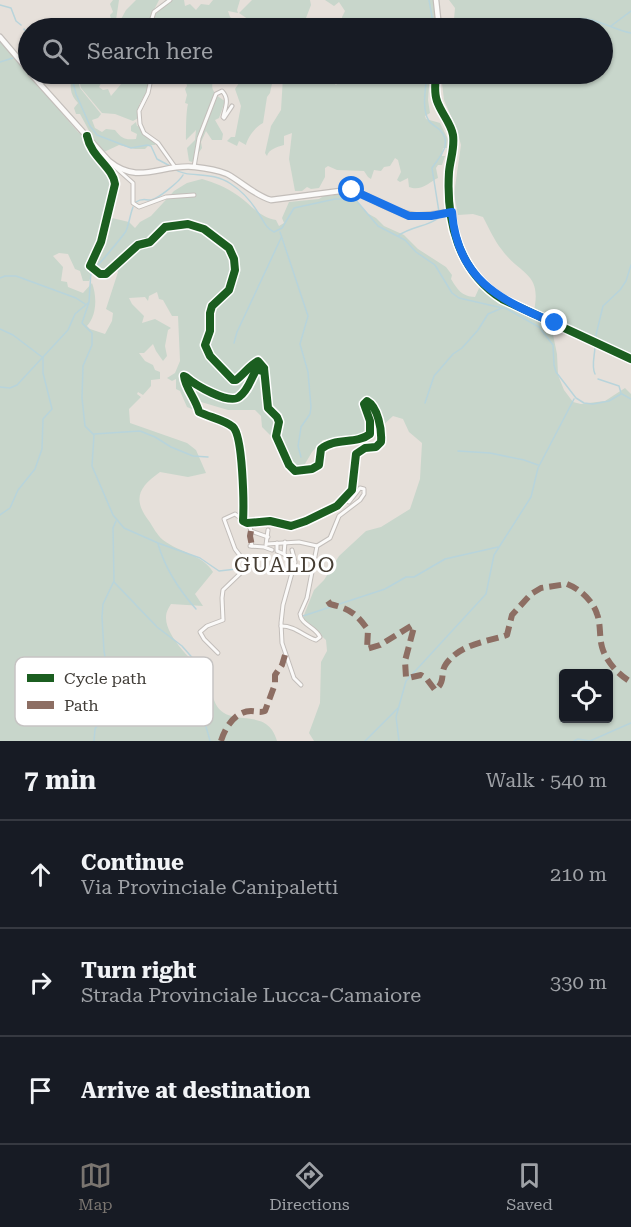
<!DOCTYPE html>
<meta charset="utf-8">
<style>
body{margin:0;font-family:"Roboto Serif",serif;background:#242831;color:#f1f3f6}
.controls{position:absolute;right:18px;bottom:18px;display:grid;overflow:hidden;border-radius:6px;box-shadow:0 2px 4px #0004}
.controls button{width:54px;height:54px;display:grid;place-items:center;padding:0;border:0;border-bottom:2px solid #363941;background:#171b24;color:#f1f3f6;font:30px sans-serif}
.stop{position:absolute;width:18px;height:18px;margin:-14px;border:4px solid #1a73e8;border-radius:50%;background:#fff}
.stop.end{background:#1a73e8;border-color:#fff;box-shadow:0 2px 6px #0008}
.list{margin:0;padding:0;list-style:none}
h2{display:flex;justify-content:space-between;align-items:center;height:78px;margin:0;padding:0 24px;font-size:26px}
h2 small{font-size:20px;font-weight:400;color:#9ea1a6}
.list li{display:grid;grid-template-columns:39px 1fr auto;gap:18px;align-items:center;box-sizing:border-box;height:108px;padding:0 24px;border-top:2px solid #363941}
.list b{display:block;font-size:22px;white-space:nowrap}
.list p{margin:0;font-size:20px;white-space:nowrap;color:#9ea1a6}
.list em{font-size:20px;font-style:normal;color:#9ea1a6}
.icon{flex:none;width:33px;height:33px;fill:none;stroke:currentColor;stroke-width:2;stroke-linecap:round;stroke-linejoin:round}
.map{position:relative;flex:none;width:631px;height:741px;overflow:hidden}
.search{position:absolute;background:#171b24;box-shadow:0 2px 4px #0004;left:18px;right:18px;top:18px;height:66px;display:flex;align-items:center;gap:15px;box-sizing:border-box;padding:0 21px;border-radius:33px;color:#9ea1a6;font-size:22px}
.sheet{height:402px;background:#171b24}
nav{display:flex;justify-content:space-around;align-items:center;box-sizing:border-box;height:84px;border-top:2px solid #363941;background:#171b24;font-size:16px;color:#9ea1a6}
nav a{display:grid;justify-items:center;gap:3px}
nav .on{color:#7a7570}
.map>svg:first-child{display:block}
.green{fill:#c8d6cb;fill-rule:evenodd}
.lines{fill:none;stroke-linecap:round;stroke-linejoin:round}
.stream{stroke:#b8d4db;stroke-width:1.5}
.street-casing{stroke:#c3beba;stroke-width:5}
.secondary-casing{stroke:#c3beba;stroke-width:7}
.street{stroke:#fbfaf9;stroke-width:3}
.secondary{stroke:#fbfaf9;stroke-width:4.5}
.quiet{stroke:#8d6e63;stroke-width:6;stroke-dasharray:12 6;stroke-linecap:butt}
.cycleway-casing{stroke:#fff;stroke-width:11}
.cycleway{stroke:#1b5e20;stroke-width:8}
.route{stroke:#1a73e8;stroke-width:8}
.labels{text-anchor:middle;stroke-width:6;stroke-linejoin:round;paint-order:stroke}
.quarter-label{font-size:21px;letter-spacing:1.5px;fill:#463e34;stroke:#fff}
.key{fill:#fff;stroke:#c6c4c3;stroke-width:1.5}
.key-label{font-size:16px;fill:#403c37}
</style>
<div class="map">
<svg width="631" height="741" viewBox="0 0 631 741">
<rect width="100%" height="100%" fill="#e6e0da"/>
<g class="green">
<polygon points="113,0 119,0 116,20 120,21 126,10 136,0 159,0 151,16 147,28 99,28 106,21 111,19 110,15 113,12 110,4"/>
<polygon points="172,0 184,0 185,6 190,4 196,10 201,4 209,5 213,0 240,0 237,10 238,13 228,11 230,17 234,20 235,28 150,28 155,13"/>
<polygon points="252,0 310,0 311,5 306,18 309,22 314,21 315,28 254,28 255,24 239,13"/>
<polygon points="325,0 433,0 436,28 341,28 343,23 342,17 345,11 339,2 334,6"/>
<path d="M 449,0 L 631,0 L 631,356 L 534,311 C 542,272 521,276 502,250 C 494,240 489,228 483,217 L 473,214 L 458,215 L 454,194 L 461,145 L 457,130 L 444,100 L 442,83 L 443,74 L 602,74 L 602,28 L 449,28 L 454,19 L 455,8 Z"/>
<path d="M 0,41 L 78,132 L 87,139 C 90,155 106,163 112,177 C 115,185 103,230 100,240 C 98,249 92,257 89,266 L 96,273 L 92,274 L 89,281 L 83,281 L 80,271 L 75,269 L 68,254 L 59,253 L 53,256 L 63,267 L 61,281 L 67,282 L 68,287 L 83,293 L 92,283 C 97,296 97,315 87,326 L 90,329 L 105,334 L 112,321 L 113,313 L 106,309 L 118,272 L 115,268 L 138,246 L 150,243 L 166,228 L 188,225 L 203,230 L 229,249 L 233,259 L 234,270 L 228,289 L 211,305 L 209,331 L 204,346 L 210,357 L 233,381 L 236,381 L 252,365 L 258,363 L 263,368 L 254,370 C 252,379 243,399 231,399 C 221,398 194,382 184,376 C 183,389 194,398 197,411 L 187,407 L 180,391 L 176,389 L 176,379 L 172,381 L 167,378 L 175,373 L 180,361 L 178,316 L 172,316 L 163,300 L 159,299 L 157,292 L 149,296 L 148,301 L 145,297 L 129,298 L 132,304 L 144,316 L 142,323 L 155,319 L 171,328 L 168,330 L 165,346 L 167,356 L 163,361 L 156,351 L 153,344 L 144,353 L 139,353 L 145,361 L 153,365 L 155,370 L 160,372 L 160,379 L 151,380 L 151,386 L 143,395 L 138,392 L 137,394 L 141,397 L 129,409 L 130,423 L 187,443 L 196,450 L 206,473 L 188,477 L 160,472 C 139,487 132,499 149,521 C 153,527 157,535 163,540 C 180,553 202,554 213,572 L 195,594 L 203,606 L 171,604 C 168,609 166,612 166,618 C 166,637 195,665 210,676 C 211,683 211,693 214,700 C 225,732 267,703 277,741 L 0,741 Z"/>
<path d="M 72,74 L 76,74 L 80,88 L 101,114 L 98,118 L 92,120 L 95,128 L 102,132 L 106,129 L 115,130 C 122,139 125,140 136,139 L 137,134 L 131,131 L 131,126 L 136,122 L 137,126 L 144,127 L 145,132 L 159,141 L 155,145 L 149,145 L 145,149 L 135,149 L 119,145 L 104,152 C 93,141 88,128 80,114 L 76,114 L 74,108 L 78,103 C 69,94 70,85 72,74 Z"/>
<polygon points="78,74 82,74 86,81 91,83 94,80 100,80 101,83 99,87 103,90 108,89 111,96 122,83 121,74 150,74 147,91 139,105 140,117 133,121 115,114 102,113 81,88"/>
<path d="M 183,74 L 218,74 C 207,86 213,94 225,101 L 219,118 L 215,120 L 223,134 L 222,140 L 212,140 L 206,131 L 201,142 L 202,148 L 192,162 L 189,161 L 187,148 L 195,140 L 196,130 L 186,140 C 186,132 186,111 188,104 L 185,103 L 187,95 L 185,89 L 187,86 L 185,75 Z"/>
<path d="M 240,74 L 274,74 L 270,93 L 267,97 L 263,123 C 256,126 247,138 246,145 L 239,141 L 237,146 L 227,141 L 231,137 L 235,137 L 241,106 L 235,89 L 239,83 L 238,79 Z"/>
<path d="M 280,74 L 321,74 L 326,80 L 332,81 L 336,85 L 346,74 L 430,74 L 428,100 L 430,113 L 425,116 L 426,119 L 440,123 L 448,139 L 447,148 L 443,148 L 442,156 L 445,156 L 442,165 L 438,165 L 436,168 L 438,178 C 429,182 421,192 409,187 L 408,178 L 400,182 L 397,180 L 401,172 L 398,160 L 395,158 L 390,166 L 384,167 L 381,171 L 374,170 L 371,179 L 368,177 L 364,171 L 337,170 L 328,166 L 325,168 L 325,177 L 319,188 L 311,189 L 307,187 L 302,191 L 295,191 L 289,159 L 292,133 L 284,136 L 284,145 C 277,147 269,149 267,156 L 265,153 L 271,126 L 281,110 L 283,77 Z"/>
<path d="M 202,179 C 215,183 226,187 237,195 C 252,205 257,216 276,220 L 279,226 L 284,223 L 282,218 L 289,202 L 319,199 L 325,195 L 331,196 L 342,192 L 351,194 L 367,213 L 376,218 L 384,226 L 404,235 L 418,249 L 446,267 L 452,275 L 451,279 C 458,290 461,296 475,297 L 480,286 L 495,298 L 551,325 L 557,354 L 558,375 L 564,390 L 573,402 L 581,404 L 605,401 L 625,388 L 631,394 L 631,741 L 314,741 L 309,733 L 320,703 L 321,662 L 327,651 L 326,640 L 304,620 L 304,615 L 314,590 L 324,580 L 339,556 L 366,531 L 381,527 L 410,509 L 420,479 L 422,443 L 409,432 L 403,419 L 393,416 L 368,439 L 359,437 L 323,440 L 312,452 L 299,474 L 288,469 L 270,435 L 262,427 L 261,416 L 255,410 L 228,410 L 201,402 L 199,406 C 196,397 186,387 186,379 L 211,393 L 231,401 L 239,398 L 253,381 L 256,371 L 265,368 L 264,363 L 258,360 C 249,365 244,375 234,379 L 212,356 L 207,345 L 212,331 L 211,313 L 213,307 L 230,291 L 236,270 L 236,259 L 231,247 L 218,237 L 205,228 L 188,222 L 165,225 L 149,241 L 137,244 L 106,272 L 100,273 L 92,266 L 115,193 L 112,218 L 129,222 L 135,228 L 140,222 L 151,216 L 174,191 L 187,183 ZM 564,674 L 608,674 L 608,718 L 564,718 Z"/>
</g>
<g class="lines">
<g class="stream">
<polyline points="429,0 434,28"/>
<polyline points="0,5 11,8 16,21 21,25"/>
<polyline points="611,26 631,11"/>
<path d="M 553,28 C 560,26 568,20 575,19 C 594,16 613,30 631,33"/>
<polyline points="24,29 28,34"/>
<polyline points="20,56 28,53"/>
<polyline points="0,62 16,57"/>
<polyline points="71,74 76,94 90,126 97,135 131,148 147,145 151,146 157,159 170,166"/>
<path d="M 427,74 C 426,87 421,109 429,121 C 432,125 437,127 440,130 C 453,144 440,156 432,168 L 439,212"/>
<path d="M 174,169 C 189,179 210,170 231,184 C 242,191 250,200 257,211 C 263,219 265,228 274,232 L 282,228 L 294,208 L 335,199 L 355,199 L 378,226 L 405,240 L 416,252 L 435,265 L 452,293 L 459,298 L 507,309 L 539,327 L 553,345 L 554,365 L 556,372 L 576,398 L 584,403 L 593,404 L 609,401 L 621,394"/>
<path d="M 136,202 C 142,198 144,200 151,200 C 158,199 180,181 183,175"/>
<polyline points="280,232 308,316 300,344 308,372 311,407 310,414 301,427 300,434 298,446 301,457"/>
<path d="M 398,236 C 411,226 428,227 440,217"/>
<path d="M 94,269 C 98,266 123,236 126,231 C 129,224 130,215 133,207"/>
<polyline points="91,271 89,302 82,323 92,333 92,345 83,366 82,398 85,426 94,435 92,466 113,515 124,528 158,543 200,558 219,571 245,568"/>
<polyline points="0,278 5,276 16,276 76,298 85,304"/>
<polyline points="0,329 13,335 42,357"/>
<polyline points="595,339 603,306 620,290 626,281 631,265"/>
<polyline points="234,343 237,332 281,238"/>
<path d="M 595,346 C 595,355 591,366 595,374"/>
<polyline points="598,379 619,386 621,393"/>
<polyline points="0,387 10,388 17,385 68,330 75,314 88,303"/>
<polyline points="622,394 631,399"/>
<polyline points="425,403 434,376 453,354 462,348 478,330 488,314 502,308"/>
<polyline points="94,434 140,431 155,437 171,447 193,456 208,457"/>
<polyline points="458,451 490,453 524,460 538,465"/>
<polyline points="0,515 10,508 18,490 35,469 42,449 43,419 52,409 43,373 43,357"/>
<path d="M 158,544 C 165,568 180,591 196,609"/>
<path d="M 114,582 L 157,627 L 182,646 L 196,662 L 192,667 C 191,693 204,716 210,741"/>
<polyline points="303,616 385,589 406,577 414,577 445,559 498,547"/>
<polyline points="94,741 95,729 102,717 108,698 109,679 104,651 102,617 103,604 114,581 113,528 116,521"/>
<polyline points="365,741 398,708"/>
<polyline points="399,741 396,717 406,681 486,594 494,555 531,497 538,468 574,399"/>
<polyline points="574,741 578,739 590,741 631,723"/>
</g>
<defs>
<g id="street">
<polyline points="149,28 154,12 170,0"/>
<polyline points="152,74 148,93 139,111 140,124 144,133 158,143 175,167"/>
<path d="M 88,138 C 91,156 113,166 115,184 L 101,242 L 90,266 L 100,274 L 106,274 L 138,245 L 150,242 L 165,227 L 188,224 L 204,229 L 229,248 L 234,259 L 235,270 L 229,290 L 212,306 L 210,313 L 210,331 L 205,345 L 210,356 L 233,380 L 236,380 C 244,374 249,366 258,361 L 264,368 L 268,408 L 277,417 L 279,422 L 276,436 L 289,465 L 295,471 L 312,469 L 319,465 L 321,449 C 335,437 356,445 370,434 L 370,421 L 364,404 L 367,401 C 378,407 382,430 381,442 L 376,447 L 365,448 L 356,454 L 352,490 L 337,506 L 306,521 L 291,526 L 270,521 L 247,523 L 243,521 C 244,505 243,436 233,427 C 225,420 209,417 199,412 C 196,399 185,388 184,376 L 186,377 C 195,385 229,405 239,397 C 249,390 251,377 257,369 L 262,371 L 264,368"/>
<polyline points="115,167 133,183 133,203 139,207 166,197 194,195"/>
<path d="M 194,167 L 199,138 L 216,94 L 222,91 C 230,99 225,108 223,117 L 224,118 L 232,106"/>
<polyline points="251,522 250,536 252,546"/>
<polyline points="251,531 268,537"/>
<polyline points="277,543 277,551 284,554 294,565"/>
<polyline points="267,544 299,542 317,546"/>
<polyline points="266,545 268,530"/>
<polyline points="250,546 264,547 272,550"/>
<polyline points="292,550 295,562 283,605 281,623 282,643 294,678 301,685"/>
<polyline points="284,554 285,542"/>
<path d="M 281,626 C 296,626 303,636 316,640 L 320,637 C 316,627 301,625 300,614 L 307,598 L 317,546 L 330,538 L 339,516 L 360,500 L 364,494 L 364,489 L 360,488 L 349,502 L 344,500"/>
<polyline points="218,653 204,639 200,632 207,626 223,620 222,598 223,590 248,566 235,549 224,519 235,514 239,517 250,528"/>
</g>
<g id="secondary">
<polyline points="436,0 439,28"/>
<polyline points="0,37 28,70"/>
<path d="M 31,74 L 109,161 C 139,186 162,163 195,167 C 205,168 217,170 227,174 C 242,182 254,195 271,200 L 348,190 C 359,192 369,197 379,203 C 409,218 419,218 452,211"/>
<path d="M 436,74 C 435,83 434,93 437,101 C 441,113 451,123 453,135 C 455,148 450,160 449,172 C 446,221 458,271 502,299 L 631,359"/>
</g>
</defs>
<use href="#street" class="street-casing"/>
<use href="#secondary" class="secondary-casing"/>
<use href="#street" class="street"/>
<use href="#secondary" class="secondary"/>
<g class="quiet">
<polyline points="251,531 250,536 252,546"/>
<path d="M 328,601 L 330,604 C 350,609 356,613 368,630 L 367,649 L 380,645 L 411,626 L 414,627 L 405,661 L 406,677 L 408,678 L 421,675 L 426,678 L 435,690 C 447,681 439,674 446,664 C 460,644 486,642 507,635 L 512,615 L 531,594 L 541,588 L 567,584 C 580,589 593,601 597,614 C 601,624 599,636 602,647 C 606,662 619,675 631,682"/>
<path d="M 221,741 C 225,728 235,711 251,711 C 257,711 260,713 265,711 L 275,684 L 275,675 L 282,665 L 285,655"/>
</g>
<defs>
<g id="cycleway">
<path d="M 436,74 C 435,83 434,93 437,101 C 441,113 451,123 453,135 C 455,148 450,160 449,172 C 446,221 458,271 502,299 L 631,359"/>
<path d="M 87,136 C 91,157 113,167 115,184 L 101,242 L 90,266 L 100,274 L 106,274 L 138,245 L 150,242 L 165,227 L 188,224 L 204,229 L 229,248 L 234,259 L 235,270 L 229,290 L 212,306 L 210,313 L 210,331 L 205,345 L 210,356 L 233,380 L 236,380 C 244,374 249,366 258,361 L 264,368 L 268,408 L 277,417 L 279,422 L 276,436 L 289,465 L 295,471 L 312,469 L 319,465 L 321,449 C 335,437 356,445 370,434 L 370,421 L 364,404 L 367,401 C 378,407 382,430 381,442 L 376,447 L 365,448 L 356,454 L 352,490 L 337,506 L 306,521 L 291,526 L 270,521 L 247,523 L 243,521 C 244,505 243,436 233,427 C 225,420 209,417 199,412 C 196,399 185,388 184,376 L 186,377 C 195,385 229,405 239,397 C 249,390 251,377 257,369 L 262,371 L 264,368"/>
</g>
</defs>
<use href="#cycleway" class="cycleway-casing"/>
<use href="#cycleway" class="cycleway"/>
</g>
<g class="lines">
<path class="route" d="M 352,190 L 409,216 L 431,216 L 452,212 C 457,279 499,300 555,323"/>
</g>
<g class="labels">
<g class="quarter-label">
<text x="285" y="572">GUALDO</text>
</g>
</g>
<rect x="15" y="657" width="198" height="69" rx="9" class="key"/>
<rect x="27" y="674" width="27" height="8" fill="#1b5e20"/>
<rect x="27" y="701" width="27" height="8" fill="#8d6e63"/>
<g class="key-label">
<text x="64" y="684">Cycle path</text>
<text x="64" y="711">Path</text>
</g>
</svg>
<div class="controls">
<button><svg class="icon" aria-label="locate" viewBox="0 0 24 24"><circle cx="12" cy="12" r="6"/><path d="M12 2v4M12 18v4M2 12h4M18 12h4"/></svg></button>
</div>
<div class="stop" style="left:352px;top:190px"></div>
<div class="stop end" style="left:555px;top:323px"></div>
<div class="search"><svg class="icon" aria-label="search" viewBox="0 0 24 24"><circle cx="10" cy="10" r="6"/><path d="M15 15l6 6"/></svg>Search here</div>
</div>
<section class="sheet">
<h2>7 min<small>Walk · 540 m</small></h2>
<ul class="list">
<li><svg class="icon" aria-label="ahead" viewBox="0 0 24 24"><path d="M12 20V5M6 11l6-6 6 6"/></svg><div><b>Continue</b><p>Via Provinciale Canipaletti</p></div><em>210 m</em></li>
<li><svg class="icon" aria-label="right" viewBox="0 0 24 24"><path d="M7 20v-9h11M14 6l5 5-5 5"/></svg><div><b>Turn right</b><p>Strada Provinciale Lucca-Camaiore</p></div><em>330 m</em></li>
<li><svg class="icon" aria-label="arrive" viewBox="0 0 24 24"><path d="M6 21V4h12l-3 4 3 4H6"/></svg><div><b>Arrive at destination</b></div></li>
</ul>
</section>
<nav>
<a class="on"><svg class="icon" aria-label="map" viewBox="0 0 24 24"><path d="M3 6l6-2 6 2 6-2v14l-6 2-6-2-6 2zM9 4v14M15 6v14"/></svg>Map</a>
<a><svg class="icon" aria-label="directions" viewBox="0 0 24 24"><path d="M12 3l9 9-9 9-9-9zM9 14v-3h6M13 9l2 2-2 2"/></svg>Directions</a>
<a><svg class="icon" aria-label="saved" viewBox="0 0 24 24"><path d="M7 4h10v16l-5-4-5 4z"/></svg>Saved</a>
</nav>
